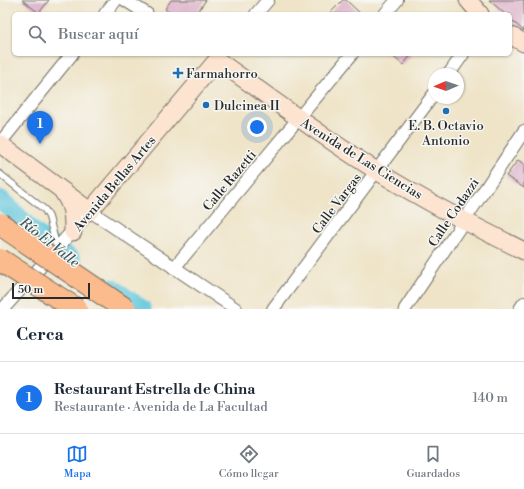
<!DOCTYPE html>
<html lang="es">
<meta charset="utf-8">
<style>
body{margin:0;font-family:"Libre Bodoni",serif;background:#f2f2f3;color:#1f2937}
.compass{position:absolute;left:428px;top:68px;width:36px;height:36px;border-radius:50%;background:#fff;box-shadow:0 1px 3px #0004;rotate:268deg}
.scale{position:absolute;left:12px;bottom:10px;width:78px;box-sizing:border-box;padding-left:4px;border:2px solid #2b2b2b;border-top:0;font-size:11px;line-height:14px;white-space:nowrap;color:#2b2b2b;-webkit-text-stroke:3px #f6f6f2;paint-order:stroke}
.you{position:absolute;left:257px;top:127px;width:14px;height:14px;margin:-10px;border:3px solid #fff;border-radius:50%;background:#1a73e8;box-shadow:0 0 0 6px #1a73e833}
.badge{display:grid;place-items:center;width:26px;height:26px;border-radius:50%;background:#1a73e8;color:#fff;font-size:13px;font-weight:700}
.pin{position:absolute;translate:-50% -33px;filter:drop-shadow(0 1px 2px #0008)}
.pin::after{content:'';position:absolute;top:21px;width:14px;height:12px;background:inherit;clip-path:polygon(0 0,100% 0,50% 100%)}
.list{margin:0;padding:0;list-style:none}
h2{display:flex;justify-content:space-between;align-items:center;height:52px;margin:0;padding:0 16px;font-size:17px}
h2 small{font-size:13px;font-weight:400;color:#747a83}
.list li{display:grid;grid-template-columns:26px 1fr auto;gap:12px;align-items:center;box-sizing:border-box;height:72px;padding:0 16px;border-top:1px solid #e0e1e3}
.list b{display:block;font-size:15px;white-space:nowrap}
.list p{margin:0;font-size:13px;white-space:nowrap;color:#747a83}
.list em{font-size:13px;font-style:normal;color:#747a83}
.icon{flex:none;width:22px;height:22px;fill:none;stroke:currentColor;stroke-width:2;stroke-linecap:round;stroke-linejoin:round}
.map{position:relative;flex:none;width:524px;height:309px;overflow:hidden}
.search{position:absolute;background:#fff;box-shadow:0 1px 3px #0004;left:12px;right:12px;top:12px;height:44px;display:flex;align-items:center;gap:10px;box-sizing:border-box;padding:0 14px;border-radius:6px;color:#747a83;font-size:15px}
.sheet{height:124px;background:#fff}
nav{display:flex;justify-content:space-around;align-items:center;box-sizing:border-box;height:56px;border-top:1px solid #e0e1e3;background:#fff;font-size:11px;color:#747a83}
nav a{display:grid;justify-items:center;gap:2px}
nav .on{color:#1a73e8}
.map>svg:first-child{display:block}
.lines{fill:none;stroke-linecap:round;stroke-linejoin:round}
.river{stroke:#5fc6dc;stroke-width:19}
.building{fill:#dcadc7}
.lane-casing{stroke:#706c62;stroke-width:8}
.street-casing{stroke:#706c62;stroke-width:14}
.secondary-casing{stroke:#706c62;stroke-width:19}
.lane{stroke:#fff;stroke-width:6}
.street{stroke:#fff;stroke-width:12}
.secondary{stroke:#fde4d1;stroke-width:17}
.highway-bridge-casing{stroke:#706c62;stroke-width:24;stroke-linecap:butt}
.highway-bridge{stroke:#fbbb8c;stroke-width:22}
.poi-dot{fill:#1f6fb2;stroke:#f6f6f2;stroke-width:1.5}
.labels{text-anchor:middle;stroke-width:3;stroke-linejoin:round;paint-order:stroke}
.poi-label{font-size:13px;fill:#2b2b2b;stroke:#f6f6f2;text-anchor:start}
.street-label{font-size:13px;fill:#2b2b2b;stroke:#f6f6f2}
.water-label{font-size:14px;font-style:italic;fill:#3b5a60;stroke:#f6f6f2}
</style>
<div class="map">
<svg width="524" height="309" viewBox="0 0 524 309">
<rect width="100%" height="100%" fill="#f6f6f2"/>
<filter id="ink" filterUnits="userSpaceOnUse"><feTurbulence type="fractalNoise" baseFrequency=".025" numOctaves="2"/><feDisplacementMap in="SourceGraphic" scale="8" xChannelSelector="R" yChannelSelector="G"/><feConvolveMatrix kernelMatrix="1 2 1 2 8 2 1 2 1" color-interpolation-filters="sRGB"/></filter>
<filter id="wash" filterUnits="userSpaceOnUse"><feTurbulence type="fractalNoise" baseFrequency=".012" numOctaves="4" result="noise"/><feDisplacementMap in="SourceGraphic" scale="16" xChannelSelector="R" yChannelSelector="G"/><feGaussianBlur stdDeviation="0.9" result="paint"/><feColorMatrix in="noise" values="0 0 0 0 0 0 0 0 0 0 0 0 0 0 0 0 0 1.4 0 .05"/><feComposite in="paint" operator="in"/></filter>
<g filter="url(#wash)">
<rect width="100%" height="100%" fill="#efe4c8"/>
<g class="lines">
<g class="river">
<polyline points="0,199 35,233 72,260"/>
<polyline points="112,288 142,309"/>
</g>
</g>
<g id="blocks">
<g class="building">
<polygon points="22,0 49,0 39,13"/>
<polygon points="171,0 206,0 196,14 171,14 165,9"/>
<polygon points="343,0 346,0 361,14 329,14"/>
<polygon points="489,0 524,0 524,31 510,19 510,14 505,14"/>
<polygon points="390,54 412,54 403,65"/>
<polygon points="518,160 524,164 524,188 506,176"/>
</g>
</g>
</g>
<g filter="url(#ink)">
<use href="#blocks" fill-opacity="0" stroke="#706c62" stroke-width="1"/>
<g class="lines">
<defs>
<polyline id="lane" points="0,174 45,210 49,217 57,249"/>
<g id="street">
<polyline points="125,0 147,14"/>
<polyline points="105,14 116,0"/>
<polyline points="256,14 268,0"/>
<polyline points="385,14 397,0"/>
<polyline points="449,74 463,54"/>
<polyline points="0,143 72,54"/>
<polyline points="174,268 352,54"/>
<polyline points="3,309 90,211 236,309"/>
<polyline points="273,309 434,94"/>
<polyline points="405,309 524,131"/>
<polyline points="520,309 524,303"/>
</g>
<g id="secondary">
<polyline points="468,0 480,14"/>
<polyline points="510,35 524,43"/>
<path d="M 0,144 L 90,211 L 217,60 C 270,97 322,137 377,171 C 424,201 474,226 524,251"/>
<path d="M 63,192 C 73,207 73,214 73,232"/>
</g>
</defs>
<use href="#lane" class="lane-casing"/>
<use href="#street" class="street-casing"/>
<use href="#secondary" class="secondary-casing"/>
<use href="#lane" class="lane"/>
<use href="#street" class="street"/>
<use href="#secondary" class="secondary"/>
<defs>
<g id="highway-bridge">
<polyline points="0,224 125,309"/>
<polyline points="0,260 76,309"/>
</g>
</defs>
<use href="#highway-bridge" class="highway-bridge-casing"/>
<use href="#highway-bridge" class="highway-bridge"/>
</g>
</g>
<g class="poi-dot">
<path d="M176 67h4v4h4v4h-4v4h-4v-4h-4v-4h4z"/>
<circle cx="206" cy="105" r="4"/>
<circle cx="446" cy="111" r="4"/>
</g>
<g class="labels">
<g class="poi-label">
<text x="186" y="78">Farmahorro</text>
<text x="214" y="110">Dulcinea II</text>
<text x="446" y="130" text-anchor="middle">E. B. Octavio<tspan x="446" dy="15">Antonio</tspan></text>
</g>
<g class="street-label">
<text transform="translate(362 158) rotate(32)" y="5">Avenida de Las Ciencias</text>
<text transform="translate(229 180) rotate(-50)" y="5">Calle Razetti</text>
<text transform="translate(114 183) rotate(-50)" y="5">Avenida Bellas Artes</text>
<text transform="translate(336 203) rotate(-53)" y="5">Calle Vargas</text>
<text transform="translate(453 212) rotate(-56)" y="5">Calle Codazzi</text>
</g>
<g class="water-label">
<text transform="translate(50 242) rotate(38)" y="5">Río El Valle</text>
</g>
</g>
</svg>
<svg class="compass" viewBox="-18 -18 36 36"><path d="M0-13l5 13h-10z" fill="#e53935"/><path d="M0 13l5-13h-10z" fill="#747a83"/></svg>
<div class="scale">50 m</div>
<div class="you"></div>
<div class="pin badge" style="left:40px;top:144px">1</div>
<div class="search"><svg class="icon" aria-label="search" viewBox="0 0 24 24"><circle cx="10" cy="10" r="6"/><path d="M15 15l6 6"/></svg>Buscar aquí</div>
</div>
<section class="sheet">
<h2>Cerca<small></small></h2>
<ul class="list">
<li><span class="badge">1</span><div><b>Restaurant Estrella de China</b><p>Restaurante · Avenida de La Facultad</p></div><em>140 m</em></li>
</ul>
</section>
<nav>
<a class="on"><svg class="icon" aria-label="map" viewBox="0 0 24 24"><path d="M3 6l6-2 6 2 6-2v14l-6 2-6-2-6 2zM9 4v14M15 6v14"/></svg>Mapa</a>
<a><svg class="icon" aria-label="directions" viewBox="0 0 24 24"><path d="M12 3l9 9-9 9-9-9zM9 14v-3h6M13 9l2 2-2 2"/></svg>Cómo llegar</a>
<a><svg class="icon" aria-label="saved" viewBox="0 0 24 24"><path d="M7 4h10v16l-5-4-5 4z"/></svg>Guardados</a>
</nav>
